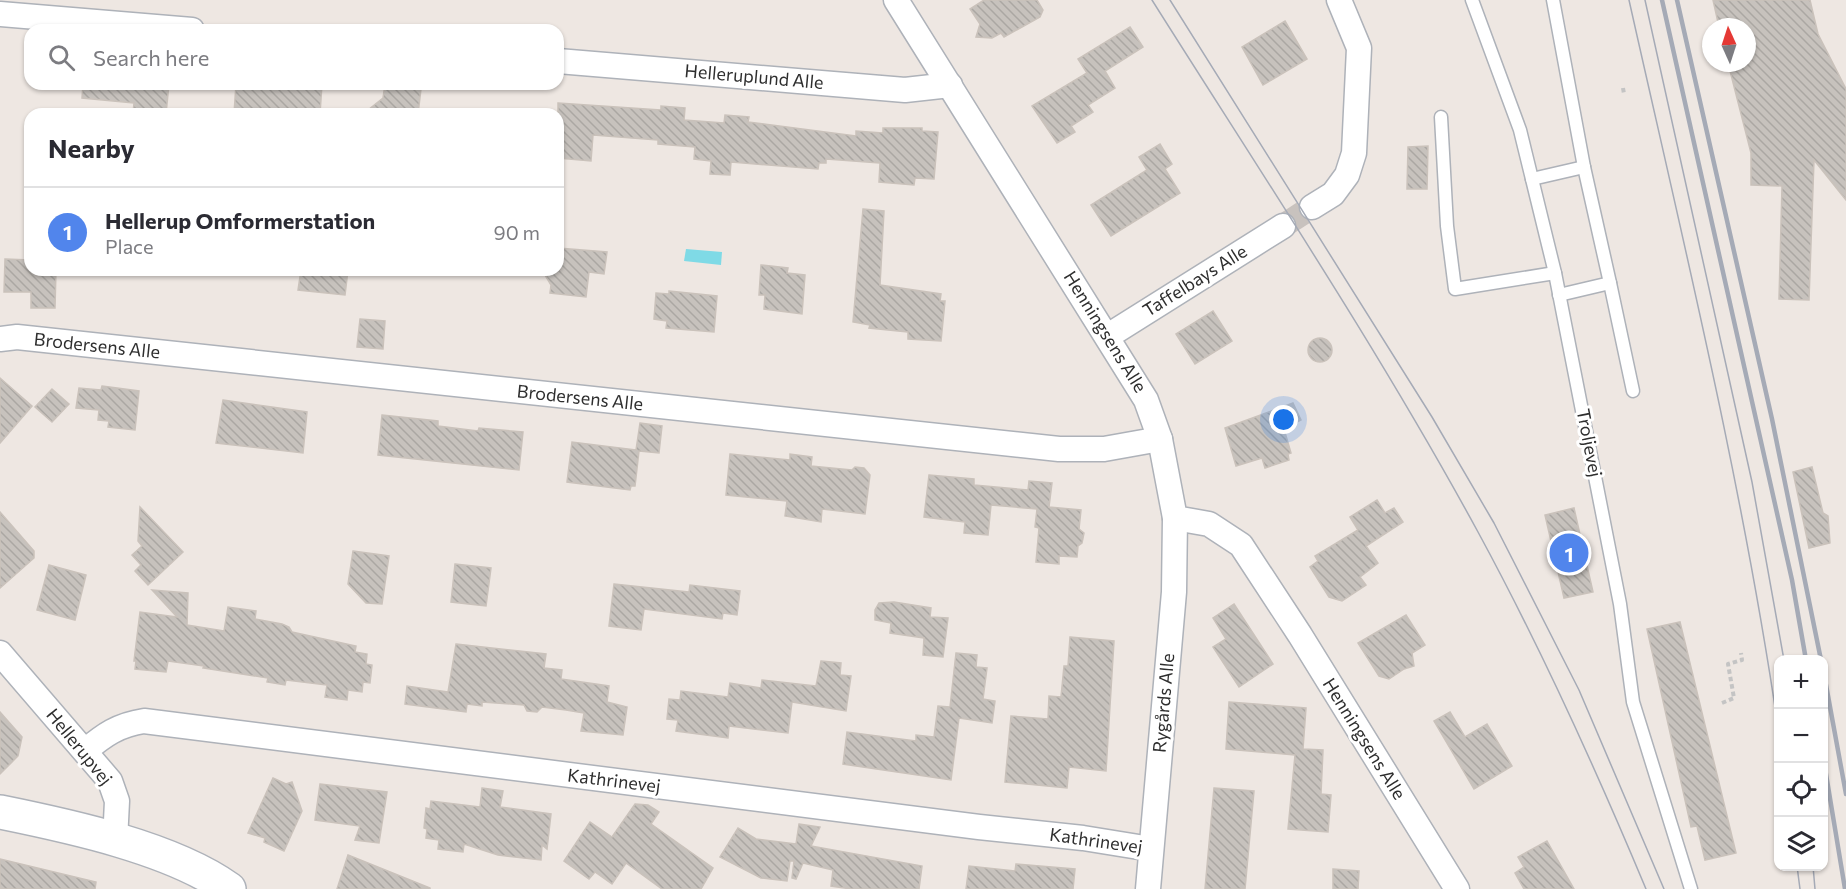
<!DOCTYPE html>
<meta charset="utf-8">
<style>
body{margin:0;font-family:Commissioner,sans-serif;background:#f2f2f3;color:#2b2b33}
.controls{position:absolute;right:18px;bottom:18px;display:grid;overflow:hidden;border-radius:12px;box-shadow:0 2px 4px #0004}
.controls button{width:54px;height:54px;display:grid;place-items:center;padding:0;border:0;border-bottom:2px solid #e1e1e2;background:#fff;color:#2b2b33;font:30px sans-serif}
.compass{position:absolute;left:1702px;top:18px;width:54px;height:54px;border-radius:50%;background:#fff;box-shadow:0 2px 4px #0004;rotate:357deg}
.you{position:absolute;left:1284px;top:420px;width:21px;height:21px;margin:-15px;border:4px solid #fff;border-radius:50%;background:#1a73e8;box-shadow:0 0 0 9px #1a73e833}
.badge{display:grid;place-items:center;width:39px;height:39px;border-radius:50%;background:#5185ec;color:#fff;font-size:20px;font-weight:700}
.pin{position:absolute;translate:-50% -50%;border:3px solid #fff;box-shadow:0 2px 6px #0006}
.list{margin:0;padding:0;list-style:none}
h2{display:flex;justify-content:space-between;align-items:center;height:78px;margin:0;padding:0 24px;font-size:26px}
h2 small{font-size:20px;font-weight:400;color:#7c7c81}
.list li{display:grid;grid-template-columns:39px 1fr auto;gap:18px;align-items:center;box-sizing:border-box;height:90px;padding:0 24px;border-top:2px solid #e1e1e2}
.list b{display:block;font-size:22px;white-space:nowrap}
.list p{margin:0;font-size:20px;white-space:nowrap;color:#7c7c81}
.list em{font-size:20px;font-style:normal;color:#7c7c81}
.icon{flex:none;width:33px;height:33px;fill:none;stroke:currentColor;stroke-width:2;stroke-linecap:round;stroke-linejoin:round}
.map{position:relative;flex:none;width:1846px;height:889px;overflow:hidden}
.search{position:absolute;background:#fff;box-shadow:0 2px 4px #0004;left:24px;top:24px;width:540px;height:66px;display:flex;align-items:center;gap:15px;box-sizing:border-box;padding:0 21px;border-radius:18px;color:#7c7c81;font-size:22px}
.panel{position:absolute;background:#fff;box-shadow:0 2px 4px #0004;left:24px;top:108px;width:540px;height:168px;border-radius:18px}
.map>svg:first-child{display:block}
.water{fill:#7fdae6}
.building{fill:url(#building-back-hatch);stroke:#cac2bb;stroke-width:1.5}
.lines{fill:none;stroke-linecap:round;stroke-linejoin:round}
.street-tunnel{stroke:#c8c2be;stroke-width:24;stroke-dasharray:24 12;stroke-linecap:butt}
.lane-casing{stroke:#aeb2b9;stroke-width:15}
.street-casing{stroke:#aeb2b9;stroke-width:27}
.secondary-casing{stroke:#aeb2b9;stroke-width:36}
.path{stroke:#c4c4c4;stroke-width:4;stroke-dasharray:4.5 3;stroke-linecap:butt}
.lane{stroke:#fff;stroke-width:12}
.street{stroke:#fff;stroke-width:24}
.secondary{stroke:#fff;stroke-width:33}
.tram{stroke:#a5aab6;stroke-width:1.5}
.rail{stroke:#a5aab6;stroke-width:4.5}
.labels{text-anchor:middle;stroke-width:6;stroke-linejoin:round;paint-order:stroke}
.street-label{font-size:18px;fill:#2e2e2e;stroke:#fff}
</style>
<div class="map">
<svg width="1846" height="889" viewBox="0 0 1846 889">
<defs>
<pattern id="building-back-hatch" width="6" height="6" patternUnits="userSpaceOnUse" patternTransform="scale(1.5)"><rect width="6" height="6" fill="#c7c2bd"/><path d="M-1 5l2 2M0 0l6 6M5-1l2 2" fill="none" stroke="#aba7a3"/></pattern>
</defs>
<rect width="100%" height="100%" fill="#eee7e2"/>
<polygon class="water" points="686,249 722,252 721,265 684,261"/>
<g class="building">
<polygon points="984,0 1037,0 1043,10 1040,17 1004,37 1001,33 992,38 976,37 980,24 970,9"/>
<polygon points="1713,0 1810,0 1818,34 1846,89 1846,200 1814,160 1809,300 1779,299 1782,186 1751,185 1751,153 1728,63 1747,63 1747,27 1719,27"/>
<polygon points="1285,21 1307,59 1263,85 1242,47"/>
<polygon points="1130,27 1143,47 1105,71 1115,88 1088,105 1093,112 1071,126 1075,132 1057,143 1032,106 1087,73 1078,59"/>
<polygon points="83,84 169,84 166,114 133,114 134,103 82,98"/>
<polygon points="236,84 322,84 320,114 234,114"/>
<polygon points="385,84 404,84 404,88 421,89 418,114 363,114 383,98"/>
<polygon points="558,103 661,110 661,106 685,108 684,120 724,123 725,115 749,117 748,122 856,136 856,131 883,133 883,128 922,128 922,131 938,132 934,179 915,178 914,185 879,182 880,163 826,159 826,163 819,163 818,169 731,162 730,175 710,174 711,161 694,159 695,147 658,144 658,140 593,135 591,161 558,158"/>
<polygon points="1160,144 1172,164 1165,169 1180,193 1111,236 1091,205 1147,170 1139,157"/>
<polygon points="1428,146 1427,189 1407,189 1408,147"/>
<polygon points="863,209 884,211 880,285 941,294 940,301 945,301 941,341 908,339 908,332 869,328 870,325 853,322"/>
<polygon points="558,248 607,252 604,274 589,272 586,297 550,293 551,285 542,270 558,270"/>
<polygon points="5,259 30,260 30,270 56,270 55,308 31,308 31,292 4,292"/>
<polygon points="761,265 788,268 787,273 805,275 802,314 764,309 765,295 759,295"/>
<polygon points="301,270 348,270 345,295 298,290"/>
<polygon points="669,291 717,296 714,332 666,328 667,321 654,319 656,293 669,294"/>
<polygon points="1213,311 1232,341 1195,364 1176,334"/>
<polygon points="360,319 385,321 383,349 357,347"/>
<circle cx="1320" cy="350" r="12"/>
<polygon points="0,378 32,406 0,443"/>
<polygon points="102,386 139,391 135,430 108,427 109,421 98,420 99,410 76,408 79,388 101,390"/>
<polygon points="52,389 69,404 52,422 35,407"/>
<polygon points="223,400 307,412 303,453 216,443"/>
<polygon points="1293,403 1301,420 1284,429 1291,453 1288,454 1289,460 1265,468 1262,458 1236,466 1225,428"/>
<polygon points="382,415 438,421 438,426 478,431 479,428 523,432 519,470 378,455"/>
<polygon points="640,423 662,426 659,453 639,451 635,486 631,486 630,490 567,482 572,442 636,450"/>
<polygon points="730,454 790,460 790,454 812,457 811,466 852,470 855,467 864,468 870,475 865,514 822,509 821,522 785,516 787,501 726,495"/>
<polygon points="1812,467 1823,513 1828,516 1830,543 1809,548 1793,472"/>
<polygon points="929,475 974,479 974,485 1028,490 1029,481 1052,483 1049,507 1081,510 1079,529 1084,533 1082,543 1078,546 1077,557 1059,556 1059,564 1036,562 1039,528 1035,527 1037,509 991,505 988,535 964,533 965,522 924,517"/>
<polygon points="1377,500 1385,513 1394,508 1403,522 1366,546 1378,563 1360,577 1366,585 1342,601 1329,597 1310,567 1318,561 1315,556 1358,530 1350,517"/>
<polygon points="140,507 183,552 148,585 135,571 141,565 132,555 142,546 138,541"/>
<polygon points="1574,508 1593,592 1564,598 1545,515"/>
<polygon points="0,512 34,551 34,558 0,588"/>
<polygon points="353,551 389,556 382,604 366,603 348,584"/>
<polygon points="455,564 491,568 486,606 451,602"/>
<polygon points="49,565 86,575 75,620 37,610"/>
<polygon points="614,584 689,592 690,585 740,591 737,615 723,613 722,619 644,609 641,630 609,626"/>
<polygon points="152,590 188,593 187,625 224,631 228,607 256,611 255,619 282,624 289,627 292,632 356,646 355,652 367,654 366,664 372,665 370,683 363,682 362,692 348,690 347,700 325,697 327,685 286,680 285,685 267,682 268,678 203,668 204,666 168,661 166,672 135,669 136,661 134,661 140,612 177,617"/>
<polygon points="894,602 931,608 930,617 948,618 943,657 923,655 924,638 890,633 891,623 875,620 875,610 879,603"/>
<polygon points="1234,604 1273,664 1239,687 1213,647 1226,639 1213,618"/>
<polygon points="1406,615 1425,645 1412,653 1414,666 1404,669 1389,679 1379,676 1358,643"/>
<polygon points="1680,622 1736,853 1705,860 1697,826 1691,827 1647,629"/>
<polygon points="1070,637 1114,641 1106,771 1069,767 1067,788 1005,782 1011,716 1048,719 1049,696 1061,697 1064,666 1068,666"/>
<polygon points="456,644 546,654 544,668 562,670 561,679 609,686 607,702 627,707 623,735 581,731 584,713 566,710 542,707 537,712 527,711 524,705 482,702 482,706 467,704 466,712 405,704 407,686 448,692"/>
<polygon points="956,653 977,655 976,667 987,668 983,699 995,701 992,723 959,718 951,780 843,764 847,732 916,741 916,735 934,737 938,706 950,707"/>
<polygon points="821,661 841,663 840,675 851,676 846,711 792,702 788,733 729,726 728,738 676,731 678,720 667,719 669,699 680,700 681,691 728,697 730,683 761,688 762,680 816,686"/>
<polygon points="1229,702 1306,708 1303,749 1323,750 1321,794 1331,795 1328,832 1288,829 1295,755 1226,749"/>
<polygon points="0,712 22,737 18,756 0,774"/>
<polygon points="1450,712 1465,737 1487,724 1512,766 1474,789 1434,721"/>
<polygon points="273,778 286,784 292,782 302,811 284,851 264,842 265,838 248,833"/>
<polygon points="320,784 387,792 379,843 355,840 360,826 315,820"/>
<polygon points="482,788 503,791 500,807 551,814 547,849 542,845 541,860 498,855 464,844 463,852 438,849 439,840 426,838 427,829 424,828 426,808 430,809 431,801 480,807"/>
<polygon points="1214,788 1254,791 1245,889 1205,889"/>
<polygon points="635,804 648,805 659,812 651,824 713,868 701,889 662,889 626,863 612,884 595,872 589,879 564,861 590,822 612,837"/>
<polygon points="799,824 820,827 811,846 922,866 919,889 851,889 831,886 833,870 803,863 796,879 792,878 794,861 790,861 787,881 761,878 720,857 738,828 756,839 796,844"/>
<polygon points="1547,841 1574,889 1524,889 1515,873 1524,867 1518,857"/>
<polygon points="348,855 430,888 430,889 337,889"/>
<polygon points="0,859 96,882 95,889 0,889"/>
<polygon points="1016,864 1075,869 1073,889 966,889 969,866 1015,871"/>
<polygon points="1333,869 1359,871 1358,889 1333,889"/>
</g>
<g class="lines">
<polyline class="street-tunnel" points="1283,226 1312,207"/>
<defs>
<g id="lane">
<polyline points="1472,0 1520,130 1555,273 1620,604 1633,702 1691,889"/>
<polyline points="1553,0 1584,167 1610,283 1559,295"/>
<polyline points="1441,117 1447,226 1455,289 1555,273"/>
<polyline points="1532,179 1584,167"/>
<polyline points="1610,283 1633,391"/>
</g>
<g id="street">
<polyline points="896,0 1146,400 1160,439 1175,518 1209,524 1241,545 1300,635 1457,889"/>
<polyline points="0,14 192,30"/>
<polyline points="558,61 905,90 950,85"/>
<polyline points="1312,207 1333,194 1347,175 1354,153 1359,48 1339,0"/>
<polyline points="1108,336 1283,226"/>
<polyline points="0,339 17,337 1059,449 1104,449 1160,439"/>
<polyline points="0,653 110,781 117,801 115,841"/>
<path d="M 85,751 C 104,735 118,725 144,721 L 979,827 L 1083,838 L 1151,849"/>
<polyline points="1148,889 1174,592 1175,518"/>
</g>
<path id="secondary" d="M 0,812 C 69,826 172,848 229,889"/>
</defs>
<use href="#lane" class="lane-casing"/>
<use href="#street" class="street-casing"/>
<use href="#secondary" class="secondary-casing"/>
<g class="path">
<polyline points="1623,88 1624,94"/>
<polyline points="1722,703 1734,698 1728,664 1742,660 1741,653"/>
</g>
<use href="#lane" class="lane"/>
<use href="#street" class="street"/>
<use href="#secondary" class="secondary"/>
<g class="tram">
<path d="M 1152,0 C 1263,176 1379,350 1478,532 C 1541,648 1595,767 1646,889"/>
<polyline points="1170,0 1432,417 1494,523 1579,690 1664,889"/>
<path d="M 1629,0 C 1683,241 1742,482 1778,727"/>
<polyline points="1645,0 1752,482 1784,660"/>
<polyline points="1797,866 1800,889"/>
<polyline points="1813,866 1815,889"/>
</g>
<g class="rail">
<polyline points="1662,0 1792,580 1806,660"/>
<polyline points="1677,0 1772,419 1821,660"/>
<polyline points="1824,674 1846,794"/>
<polyline points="1824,762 1845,889"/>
</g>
</g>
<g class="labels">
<g class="street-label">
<text transform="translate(754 77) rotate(5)" y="6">Helleruplund Alle</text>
<text transform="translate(1195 281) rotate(-32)" y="6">Taffelbays Alle</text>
<text transform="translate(1105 332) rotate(58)" y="6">Henningsens Alle</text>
<text transform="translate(97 346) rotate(6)" y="6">Brodersens Alle</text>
<text transform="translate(580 398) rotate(6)" y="6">Brodersens Alle</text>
<text transform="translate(1589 443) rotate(79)" y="6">Troljevej</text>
<text transform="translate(1164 703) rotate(-85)" y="6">Rygårds Alle</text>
<text transform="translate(1364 739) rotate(58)" y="6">Henningsens Alle</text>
<text transform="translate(79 747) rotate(51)" y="6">Hellerupvej</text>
<text transform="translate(614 781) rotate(7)" y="6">Kathrinevej</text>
<text transform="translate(1096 841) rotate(8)" y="6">Kathrinevej</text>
</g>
</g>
</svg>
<div class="controls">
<button>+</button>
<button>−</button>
<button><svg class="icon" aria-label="locate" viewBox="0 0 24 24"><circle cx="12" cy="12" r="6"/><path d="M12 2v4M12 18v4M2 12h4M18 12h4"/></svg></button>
<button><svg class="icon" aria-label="layers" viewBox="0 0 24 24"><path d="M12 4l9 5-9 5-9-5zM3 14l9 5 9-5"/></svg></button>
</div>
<svg class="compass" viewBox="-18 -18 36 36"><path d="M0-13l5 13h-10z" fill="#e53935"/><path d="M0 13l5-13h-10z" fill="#7c7c81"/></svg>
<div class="you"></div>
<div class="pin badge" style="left:1569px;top:553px">1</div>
<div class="search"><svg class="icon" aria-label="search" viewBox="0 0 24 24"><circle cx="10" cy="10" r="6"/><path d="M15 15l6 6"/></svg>Search here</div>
<section class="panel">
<h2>Nearby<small></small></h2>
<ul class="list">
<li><span class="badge">1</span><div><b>Hellerup Omformerstation</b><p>Place</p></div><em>90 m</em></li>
</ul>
</section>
</div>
